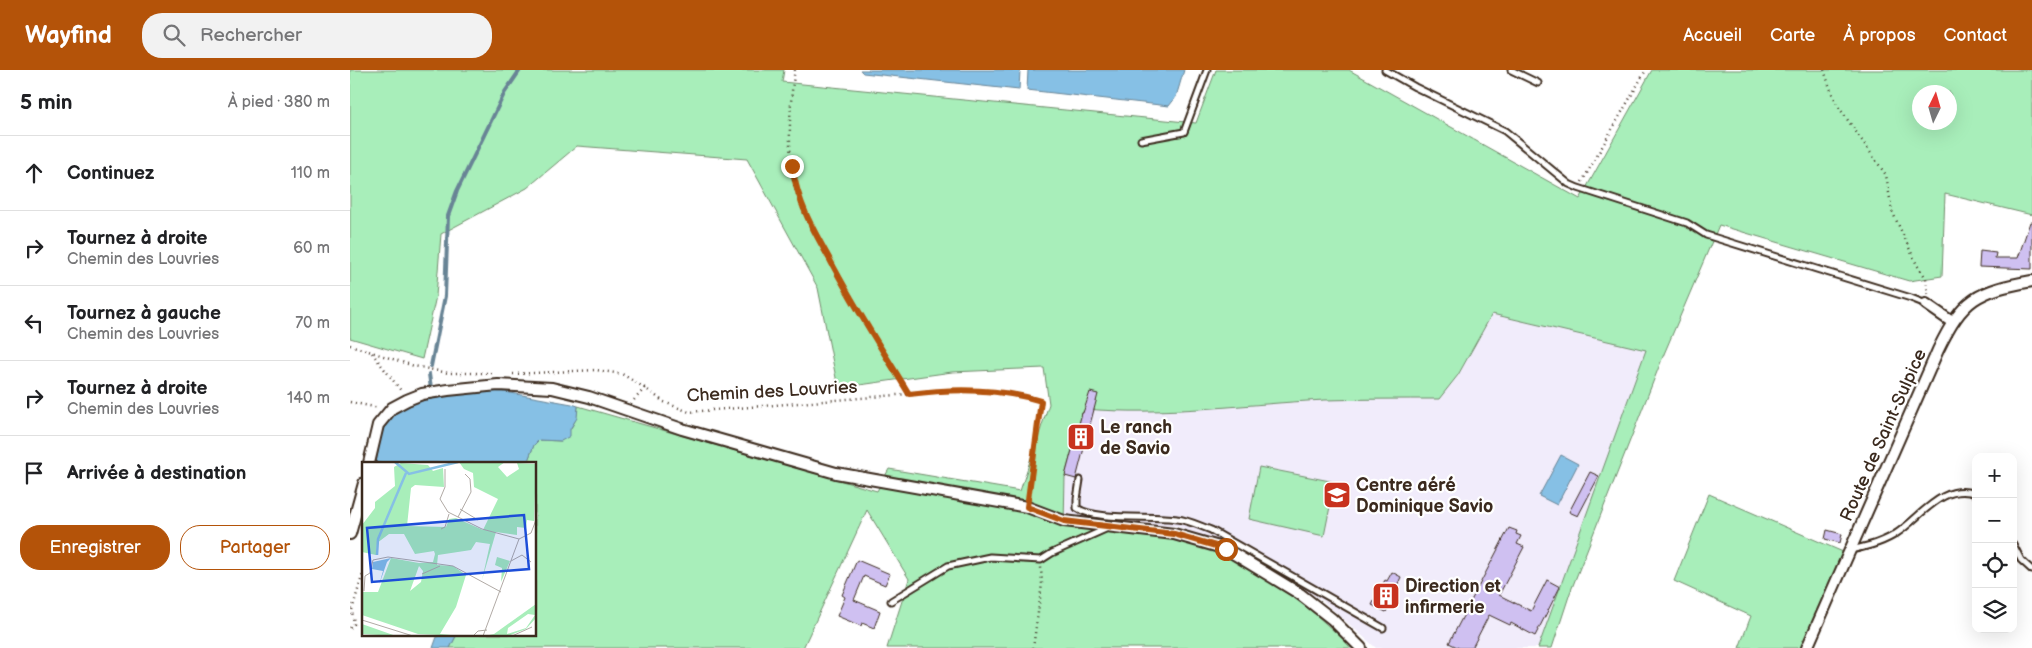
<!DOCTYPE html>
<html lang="fr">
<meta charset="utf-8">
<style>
body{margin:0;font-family:"Balsamiq Sans",sans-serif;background:#f2f2f2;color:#202124}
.controls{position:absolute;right:15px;bottom:15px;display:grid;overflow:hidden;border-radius:10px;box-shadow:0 5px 20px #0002}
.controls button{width:45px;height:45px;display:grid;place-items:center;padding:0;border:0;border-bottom:1px solid #e0e0e0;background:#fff;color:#202124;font:25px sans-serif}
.compass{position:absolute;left:1562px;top:15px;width:45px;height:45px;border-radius:50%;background:#fff;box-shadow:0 5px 20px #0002;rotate:5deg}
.stop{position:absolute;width:15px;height:15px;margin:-11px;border:4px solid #b45309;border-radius:50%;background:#fff}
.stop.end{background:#b45309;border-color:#fff;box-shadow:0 1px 5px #0008}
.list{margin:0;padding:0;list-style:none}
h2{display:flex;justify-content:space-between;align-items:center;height:65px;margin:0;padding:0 20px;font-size:21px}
h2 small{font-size:16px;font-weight:400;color:#757577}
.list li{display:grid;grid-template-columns:32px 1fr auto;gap:15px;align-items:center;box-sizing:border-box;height:75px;padding:0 20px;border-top:1px solid #e0e0e0}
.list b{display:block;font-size:19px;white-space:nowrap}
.list p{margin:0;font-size:16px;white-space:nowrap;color:#757577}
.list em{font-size:16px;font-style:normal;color:#757577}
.actions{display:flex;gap:10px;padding:15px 20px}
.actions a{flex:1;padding:11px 0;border:1px solid #b45309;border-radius:20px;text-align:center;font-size:18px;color:#b45309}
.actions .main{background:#b45309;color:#fff}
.icon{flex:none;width:28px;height:28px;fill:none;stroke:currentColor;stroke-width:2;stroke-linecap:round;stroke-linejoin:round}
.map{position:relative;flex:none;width:1682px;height:578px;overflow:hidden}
header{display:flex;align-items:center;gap:30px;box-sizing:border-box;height:70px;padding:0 25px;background:#b45309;color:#fff}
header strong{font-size:24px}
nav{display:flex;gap:28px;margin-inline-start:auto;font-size:18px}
.search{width:350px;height:45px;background:#f2f2f2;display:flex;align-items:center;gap:12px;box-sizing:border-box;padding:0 18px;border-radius:20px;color:#757577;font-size:19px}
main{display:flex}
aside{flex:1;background:#fff}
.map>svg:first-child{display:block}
.built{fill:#f1ecfb}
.green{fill:#a8eeba;stroke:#728c6c;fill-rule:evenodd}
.water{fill:#86c0e5;stroke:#688495}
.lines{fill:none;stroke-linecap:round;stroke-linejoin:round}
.stream{stroke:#688495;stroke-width:4}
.building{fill:#cfc0f1;stroke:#3b2a1e}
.service-casing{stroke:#3b2a1e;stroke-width:9}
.minor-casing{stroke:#3b2a1e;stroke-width:14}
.path{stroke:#3b2a1e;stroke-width:2.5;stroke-dasharray:1 4;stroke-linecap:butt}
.service{stroke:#fff;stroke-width:5}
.minor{stroke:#fff;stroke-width:10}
.route{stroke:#b45309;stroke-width:6}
.labels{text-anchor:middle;stroke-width:4.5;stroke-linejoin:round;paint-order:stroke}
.street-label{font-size:18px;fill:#3b2a1e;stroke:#fff}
.poi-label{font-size:18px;font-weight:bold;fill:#3b2a1e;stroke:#fff;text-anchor:start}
.inset-river{fill:none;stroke:#86c0e5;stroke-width:2.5}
.inset-road{fill:none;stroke:#b1aaa5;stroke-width:1}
.view{fill:#1d4ed8;fill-opacity:0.15;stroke:#1d4ed8;stroke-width:2.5}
.inset-edge{fill:none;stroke:#3b2a1e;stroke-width:2.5}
</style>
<header>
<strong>Wayfind</strong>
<div class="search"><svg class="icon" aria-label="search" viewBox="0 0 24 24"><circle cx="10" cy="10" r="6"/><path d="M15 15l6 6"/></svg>Rechercher</div>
<nav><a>Accueil</a><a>Carte</a><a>À propos</a><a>Contact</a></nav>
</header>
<main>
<aside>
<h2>5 min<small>À pied · 380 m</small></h2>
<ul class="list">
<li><svg class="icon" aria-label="ahead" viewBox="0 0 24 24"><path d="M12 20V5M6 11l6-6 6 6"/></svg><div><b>Continuez</b></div><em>110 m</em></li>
<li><svg class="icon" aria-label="right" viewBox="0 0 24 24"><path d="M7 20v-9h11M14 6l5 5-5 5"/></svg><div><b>Tournez à droite</b><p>Chemin des Louvries</p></div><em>60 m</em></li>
<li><svg class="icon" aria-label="left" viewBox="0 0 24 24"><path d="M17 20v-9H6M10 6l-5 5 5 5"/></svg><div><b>Tournez à gauche</b><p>Chemin des Louvries</p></div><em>70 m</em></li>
<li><svg class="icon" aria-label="right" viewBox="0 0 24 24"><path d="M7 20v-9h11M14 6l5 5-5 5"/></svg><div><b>Tournez à droite</b><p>Chemin des Louvries</p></div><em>140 m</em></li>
<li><svg class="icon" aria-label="arrive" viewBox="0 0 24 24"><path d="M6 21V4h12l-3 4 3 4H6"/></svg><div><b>Arrivée à destination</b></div></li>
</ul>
<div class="actions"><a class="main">Enregistrer</a><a>Partager</a></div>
</aside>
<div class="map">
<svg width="1682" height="578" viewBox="0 0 1682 578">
<rect width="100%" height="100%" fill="#fff"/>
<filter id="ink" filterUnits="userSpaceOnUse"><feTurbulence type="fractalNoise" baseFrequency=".02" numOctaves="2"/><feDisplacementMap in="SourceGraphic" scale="10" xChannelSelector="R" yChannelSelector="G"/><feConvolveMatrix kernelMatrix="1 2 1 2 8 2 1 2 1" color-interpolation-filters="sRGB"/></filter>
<g filter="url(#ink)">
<polygon class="built" points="1142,244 1314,284 1220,523 1202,578 1026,578 973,531 878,476 826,456 775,455 714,444 715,406 732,343 735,339 761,341 856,338 976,330 1108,305"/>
<g class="green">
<path d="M 0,0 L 434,0 L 432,12 L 846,53 L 866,0 L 999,0 L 1230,129 L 1302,0 L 1682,0 L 1682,145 L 1595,124 L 1592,206 L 1559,211 L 1369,155 L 1314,284 L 1220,523 L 1202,578 L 1188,578 L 1296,280 L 1142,244 L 1108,305 L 1089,329 C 1051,329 1013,329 975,330 C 895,334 815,346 735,339 L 732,343 L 715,406 L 714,455 L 824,470 L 876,483 L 956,536 L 1003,578 L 537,578 L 559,509 L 517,440 L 453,578 L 100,578 L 107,564 L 185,564 L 185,393 L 177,393 L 184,375 L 189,370 L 211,371 C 221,358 227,353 228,336 L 527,421 L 539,399 L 670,421 L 699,334 L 694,298 L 602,302 L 488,318 L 468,218 L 397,89 L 227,76 L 177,118 L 91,164 L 86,226 L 72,289 L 0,268 ZM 1570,22 L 1600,22 L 1600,52 L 1570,52 Z"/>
<polygon points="909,397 985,412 974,466 899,449"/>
<polygon points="1359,424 1493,482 1451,578 1389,578 1401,546 1324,511"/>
</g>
<g class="water">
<polygon points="510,0 670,0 669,20 513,3"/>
<polygon points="678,0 834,0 826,27 819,36 677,20"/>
<path d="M 119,321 L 155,322 L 222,334 L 228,336 L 227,348 L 220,359 L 220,366 L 211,371 L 189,370 L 184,375 L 177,393 L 26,393 C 29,379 30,356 42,346 C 58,331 98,325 119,321 Z"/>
<polygon points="1211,385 1228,394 1207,435 1189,426"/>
<polygon points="88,564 107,564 100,578 83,578"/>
</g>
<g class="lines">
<g class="stream">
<polyline points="81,296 95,226 98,146 107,121 155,22 170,0"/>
<polyline points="79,304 81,319"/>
</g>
</g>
<g class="building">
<polygon points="1680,152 1682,152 1682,199 1629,197 1630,181 1646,183 1645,188 1668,188"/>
<polygon points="740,322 748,324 726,409 715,406 732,343 733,343"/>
<polygon points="1240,402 1249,406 1228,446 1219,442"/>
<polygon points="1159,458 1167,461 1166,464 1171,466 1167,474 1174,477 1149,525 1181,541 1197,510 1210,517 1185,566 1161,553 1160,555 1139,545 1122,578 1109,578 1099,573"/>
<polygon points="1477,460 1492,464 1490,473 1475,469"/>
<polygon points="507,490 540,504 535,515 514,506 504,530 530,541 524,558 512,553 511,556 487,546 495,527 492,525"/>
<polygon points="1042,502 1051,507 1047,516 1049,517 1036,542 1022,535 1035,510 1037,511"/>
</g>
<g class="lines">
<defs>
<g id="service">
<polyline points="1035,0 1065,17 1155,61 1219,114 1228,118 1337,153 1356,165 1561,228 1576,234"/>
<polyline points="1161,0 1188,13"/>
<polyline points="791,70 834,62 857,0"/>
<path d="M 730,410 L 727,429 L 727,438 C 745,451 803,445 827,449 C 838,450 850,456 861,460 L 1033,558"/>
<polyline points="1663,474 1671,490 1682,500"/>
<path d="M 1500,480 C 1516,477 1533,473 1547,463 C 1571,447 1593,412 1626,424"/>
<polyline points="541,531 598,496 640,487 691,490 702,483 758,458"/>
</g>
<g id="minor">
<polyline points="1576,234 1602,252"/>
<polyline points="19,393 28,355 42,338 57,330 72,324 98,320 148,315 202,318 239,327 332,359 486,403 677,437 714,451 824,464 876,479 950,524 982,549 1011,578"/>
<polyline points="0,464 14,413"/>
<path d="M 1457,578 L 1588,280 C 1613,228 1627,221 1682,211"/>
</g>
</defs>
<use href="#service" class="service-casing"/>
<use href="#minor" class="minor-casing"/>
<g class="path">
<path d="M 445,0 C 439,32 437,90 446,121 C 453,143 465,163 476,183 C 502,231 531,277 559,324"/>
<polyline points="1474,0 1480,18 1488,36 1536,105 1542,141 1567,195 1576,208 1578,224"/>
<polyline points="1232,112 1296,0"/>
<polyline points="0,275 64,296 98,303 142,303"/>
<polyline points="22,283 52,322"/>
<path d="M 163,304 L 246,300 L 272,304 L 295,318 L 314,332 L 339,342 L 559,324 C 603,318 649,318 691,331 L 678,428"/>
<polyline points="284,330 295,318"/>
<polyline points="0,332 29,338"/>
<polyline points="0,558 4,554 2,540 14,500"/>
<polyline points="683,578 692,514 691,497"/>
</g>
<use href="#service" class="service"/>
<use href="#minor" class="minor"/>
</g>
</g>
<g class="lines" filter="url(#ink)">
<path class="route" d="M 442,96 C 448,133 461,156 479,188 C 503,235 532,279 559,324 C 603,318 649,318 691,331 L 677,437 L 714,451 L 824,464 L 876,479"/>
</g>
<defs>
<symbol id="building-square" viewBox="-11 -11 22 22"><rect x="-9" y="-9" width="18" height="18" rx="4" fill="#c8321e" stroke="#fff"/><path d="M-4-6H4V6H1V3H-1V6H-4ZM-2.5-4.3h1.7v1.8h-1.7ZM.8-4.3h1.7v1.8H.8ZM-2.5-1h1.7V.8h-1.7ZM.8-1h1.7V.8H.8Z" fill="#fff"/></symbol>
<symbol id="school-square" viewBox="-11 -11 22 22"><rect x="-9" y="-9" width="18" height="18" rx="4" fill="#c8321e" stroke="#fff"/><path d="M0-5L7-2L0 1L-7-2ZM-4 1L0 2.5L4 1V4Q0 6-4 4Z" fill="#fff"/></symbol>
</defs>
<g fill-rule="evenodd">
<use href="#building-square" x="715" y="351" width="32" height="32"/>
<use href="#school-square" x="971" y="409" width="32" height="32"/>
<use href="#building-square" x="1020" y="510" width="32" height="32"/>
</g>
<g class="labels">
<g class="street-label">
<text transform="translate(422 321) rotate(-3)" y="6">Chemin des Louvries</text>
<text transform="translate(1533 365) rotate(-66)" y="6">Route de Saint-Sulpice</text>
</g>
<g class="poi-label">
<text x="750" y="363">Le ranch<tspan x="750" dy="21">de Savio</tspan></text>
<text x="1006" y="421">Centre aéré<tspan x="1006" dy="21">Dominique Savio</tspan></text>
<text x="1055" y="522">Direction et<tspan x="1055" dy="21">infirmerie</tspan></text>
</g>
</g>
<g transform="translate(12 392)">
<rect width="174" height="174" fill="#fff"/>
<path d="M 97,0 L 143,0 L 136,5 L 145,15 L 157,7 L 155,1 L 174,2 L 172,59 L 165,58 L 164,66 L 155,65 L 155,73 L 134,70 L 120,118 L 128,82 L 114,80 L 109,88 L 76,93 L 75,103 L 91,104 L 104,113 L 94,145 L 78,172 L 99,174 L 56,172 L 0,153 L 0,125 L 1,130 L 16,130 L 29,96 L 57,101 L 71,100 L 73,92 L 72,89 L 53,92 L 42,72 L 27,72 L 15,81 L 14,93 L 0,90 L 0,63 L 13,46 L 13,40 L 33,24 L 32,5 L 39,1 L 66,3 L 71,9 L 81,6 L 82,25 L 53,23 L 49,26 L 45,64 L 84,65 L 87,57 L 94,56 L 121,68 L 136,37 L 112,25 L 111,11 L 102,7 ZM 57,104 L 61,109 L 59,120 L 48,129 ZM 135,95 L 148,99 L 139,120 L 140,106 L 133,103 ZM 174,142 L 174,156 L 164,167 L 146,174 L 122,174 L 132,172 ZM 166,152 L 173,153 L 164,166 L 145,172 L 146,166 ZM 0,162 L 34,174 L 0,172 Z" fill="#a8eeba" fill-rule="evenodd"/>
<path d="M 29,96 L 25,100 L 17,123 L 21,109 L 10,107 L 11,100 Z" fill="#86c0e5"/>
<path class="inset-river" d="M 33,0 L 47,12 L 96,0M 15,93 L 16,77 L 44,11"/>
<path class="inset-road" d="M 83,7 L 83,25 L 78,37 L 86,50 L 120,67 L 157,77M 98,47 L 116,58M 96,55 L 109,30 L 108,17 L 103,12M 79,67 L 83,65 L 87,52M 149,99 L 160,93 L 169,100M 60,112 L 78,104M 2,129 L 3,114 L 8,111 L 11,98 L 26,95 L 91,104 L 139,130M 0,158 L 51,174M 111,174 L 116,169 L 125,168M 121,174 L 157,77 L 169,71 L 174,58M 150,174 L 170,165"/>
<path class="view" d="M 162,53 L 167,107 L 10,120 L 5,66 Z"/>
<rect width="174" height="174" class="inset-edge"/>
</g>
</svg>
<div class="controls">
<button>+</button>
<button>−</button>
<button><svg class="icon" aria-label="locate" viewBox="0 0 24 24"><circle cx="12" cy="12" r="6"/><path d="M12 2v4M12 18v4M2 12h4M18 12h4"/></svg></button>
<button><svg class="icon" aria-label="layers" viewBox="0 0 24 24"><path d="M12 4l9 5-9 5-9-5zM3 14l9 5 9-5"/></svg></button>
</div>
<svg class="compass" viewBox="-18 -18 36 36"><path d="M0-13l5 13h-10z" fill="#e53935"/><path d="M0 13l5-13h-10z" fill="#757577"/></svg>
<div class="stop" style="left:876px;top:479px"></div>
<div class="stop end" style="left:442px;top:96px"></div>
</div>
</main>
